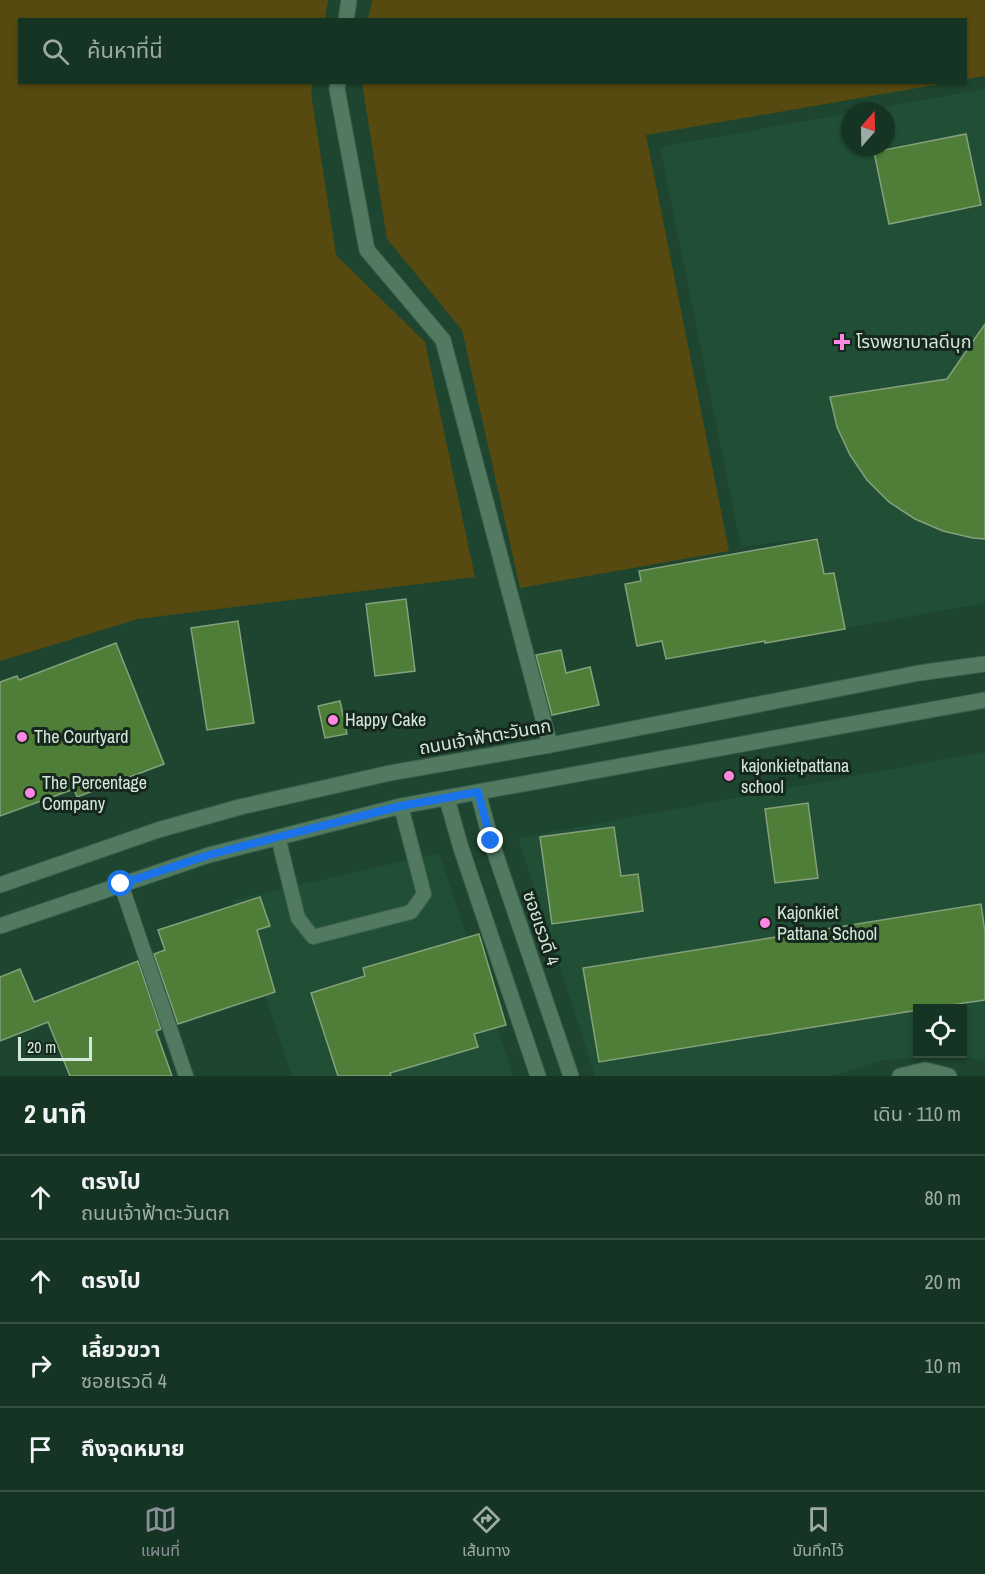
<!DOCTYPE html>
<html lang="th">
<meta charset="utf-8">
<style>
body{margin:0;font-family:"Archivo Narrow","Noto Sans Thai",sans-serif;background:#1f3c2b;color:#f1f3f6}
.controls{position:absolute;right:18px;bottom:18px;display:grid;overflow:hidden;border-radius:0px;box-shadow:0 2px 4px #0004}
.controls button{width:54px;height:54px;display:grid;place-items:center;padding:0;border:0;border-bottom:2px solid #354f41;background:#163423;color:#f1f3f6;font:30px sans-serif}
.compass{position:absolute;left:841px;top:102px;width:54px;height:54px;border-radius:50%;background:#163423;box-shadow:0 2px 4px #0004;rotate:20deg}
.scale{position:absolute;left:18px;bottom:15px;width:74px;box-sizing:border-box;padding-left:6px;border:3px solid #d3e8da;border-top:0;font-size:16px;line-height:21px;white-space:nowrap;color:#d3e8da;-webkit-text-stroke:4px #16271d;paint-order:stroke}
.stop{position:absolute;width:18px;height:18px;margin:-14px;border:4px solid #1a73e8;border-radius:50%;background:#fff}
.stop.end{background:#1a73e8;border-color:#fff;box-shadow:0 2px 6px #0008}
.list{margin:0;padding:0;list-style:none}
h2{display:flex;justify-content:space-between;align-items:center;height:78px;margin:0;padding:0 24px;font-size:26px}
h2 small{font-size:20px;font-weight:400;color:#9eaaa6}
.list li{display:grid;grid-template-columns:39px 1fr auto;gap:18px;align-items:center;box-sizing:border-box;height:84px;padding:0 24px;border-top:2px solid #354f41}
.list b{display:block;font-size:22px;white-space:nowrap}
.list p{margin:0;font-size:20px;white-space:nowrap;color:#9eaaa6}
.list em{font-size:20px;font-style:normal;color:#9eaaa6}
.icon{flex:none;width:33px;height:33px;fill:none;stroke:currentColor;stroke-width:2;stroke-linecap:round;stroke-linejoin:round}
.map{position:relative;flex:none;width:985px;height:1076px;overflow:hidden}
.search{position:absolute;background:#163423;box-shadow:0 2px 4px #0004;left:18px;right:18px;top:18px;height:66px;display:flex;align-items:center;gap:15px;box-sizing:border-box;padding:0 21px;border-radius:0px;color:#9eaaa6;font-size:22px}
.sheet{height:414px;background:#163423}
nav{display:flex;justify-content:space-around;align-items:center;box-sizing:border-box;height:84px;border-top:2px solid #354f41;background:#163423;font-size:16px;color:#9eaaa6}
nav a{display:grid;justify-items:center;gap:3px}
nav .on{color:#8c9099}
.map>svg:first-child{display:block}
.built{fill:#204f35;fill-rule:evenodd}
.green{fill:#564a10}
.building{fill:#4e7e38;stroke:#86a07c;stroke-width:1.5}
.lines{fill:none;stroke-linecap:round;stroke-linejoin:round}
.lane-casing{stroke:#3c604e;stroke-width:16}
.street-casing{stroke:#3c604e;stroke-width:17}
.secondary-casing{stroke:#3c604e;stroke-width:17}
.lane{stroke:#527a61;stroke-width:14}
.street{stroke:#527a61;stroke-width:15}
.secondary{stroke:#527a61;stroke-width:15}
.route{stroke:#1a73e8;stroke-width:8}
.poi-dot{fill:#fd86e1;stroke:#16271d;stroke-width:2}
.labels{text-anchor:middle;stroke-width:6;stroke-linejoin:round;paint-order:stroke}
.poi-label{font-size:18px;fill:#d3e8da;stroke:#16271d;text-anchor:start}
.street-label{font-size:18px;fill:#d3e8da;stroke:#16271d}
</style>
<div class="map">
<svg width="985" height="1076" viewBox="0 0 985 1076">
<rect width="100%" height="100%" fill="#1e452f"/>
<g class="built">
<polygon points="985,89 985,603 834,630 818,537 741,547 660,147 850,113 850,147 886,147 886,111 862,111"/>
<path d="M 985,752 L 985,1062 L 961,1055 L 883,1060 L 833,1076 L 595,1076 L 518,838 ZM 918,1008 L 962,1008 L 962,1054 L 918,1054 Z"/>
<polygon points="439,853 513,1076 292,1076 233,900"/>
</g>
<g class="green">
<polygon points="0,0 328,0 325,19 20,20 20,82 313,83 311,93 336,255 425,342 475,577 138,619 0,661"/>
<polygon points="372,0 985,0 985,76 966,79 966,20 368,19"/>
<polygon points="362,83 946,83 646,135 729,551 520,588 462,330 387,239"/>
</g>
<g class="building">
<polygon points="966,134 981,205 889,224 874,152"/>
<polygon points="985,324 985,539 973,538 943,531 915,519 889,502 867,480 850,455 837,427 830,397 947,379"/>
<polygon points="817,539 824,574 834,573 845,629 765,643 765,641 666,659 662,641 637,646 625,584 641,581 639,571"/>
<polygon points="406,599 415,671 375,676 366,604"/>
<polygon points="238,621 254,723 207,730 191,628"/>
<polygon points="116,643 164,764 77,797 74,789 0,816 0,682 17,676 19,680"/>
<polygon points="561,650 566,673 590,667 599,705 552,715 536,655"/>
<polygon points="340,701 347,734 325,738 318,706"/>
<polygon points="808,803 818,878 775,883 765,809"/>
<polygon points="614,827 621,876 638,874 643,911 552,924 540,837"/>
<polygon points="260,897 270,926 257,930 275,992 178,1024 154,954 165,950 158,930"/>
<polygon points="981,904 985,932 985,1000 930,1008 918,1008 918,1010 599,1062 583,968"/>
<polygon points="479,934 506,1025 474,1034 478,1047 390,1073 391,1076 338,1076 311,993 365,976 363,968"/>
<polygon points="138,961 161,1029 156,1031 172,1076 70,1076 48,1022 0,1041 0,977 20,969 34,1002"/>
</g>
<g class="lines">
<defs>
<g id="lane">
<polyline points="278,837 298,918 313,937 411,912 424,894 401,806"/>
<polyline points="121,884 186,1076"/>
</g>
<g id="street">
<polyline points="346,20 349,0"/>
<polyline points="338,82 337,89 367,250 443,340 550,745"/>
<polyline points="478,792 491,841 571,1076"/>
<polyline points="447,799 461,848 538,1076"/>
<polyline points="900,1076 925,1070 949,1076"/>
</g>
<g id="secondary">
<polyline points="0,885 158,830 240,807 390,773 550,745 919,673 985,664"/>
<polyline points="0,926 209,855 401,806 985,700"/>
</g>
</defs>
<use href="#lane" class="lane-casing"/>
<use href="#street" class="street-casing"/>
<use href="#secondary" class="secondary-casing"/>
<use href="#lane" class="lane"/>
<use href="#street" class="street"/>
<use href="#secondary" class="secondary"/>
</g>
<g class="lines">
<polyline class="route" points="121,884 209,855 278,837 401,806 478,792 491,841"/>
</g>
<g class="poi-dot">
<path d="M839 333h6v6h6v6h-6v6h-6v-6h-6v-6h6z"/>
<circle cx="333" cy="720" r="6"/>
<circle cx="22" cy="737" r="6"/>
<circle cx="729" cy="776" r="6"/>
<circle cx="30" cy="793" r="6"/>
<circle cx="765" cy="923" r="6"/>
</g>
<g class="labels">
<g class="poi-label">
<text x="856" y="348">โรงพยาบาลดีบุก</text>
<text x="345" y="726">Happy Cake</text>
<text x="34" y="743">The Courtyard</text>
<text x="741" y="772">kajonkietpattana<tspan x="741" dy="21">school</tspan></text>
<text x="42" y="789">The Percentage<tspan x="42" dy="21">Company</tspan></text>
<text x="777" y="919">Kajonkiet<tspan x="777" dy="21">Pattana School</tspan></text>
</g>
<g class="street-label">
<text transform="translate(485 737) rotate(-10)" y="6">ถนนเจ้าฟ้าตะวันตก</text>
<text transform="translate(541 928) rotate(71)" y="6">ซอยเรวดี 4</text>
</g>
</g>
</svg>
<div class="controls">
<button><svg class="icon" aria-label="locate" viewBox="0 0 24 24"><circle cx="12" cy="12" r="6"/><path d="M12 2v4M12 18v4M2 12h4M18 12h4"/></svg></button>
</div>
<svg class="compass" viewBox="-18 -18 36 36"><path d="M0-13l5 13h-10z" fill="#e53935"/><path d="M0 13l5-13h-10z" fill="#9eaaa6"/></svg>
<div class="scale">20 m</div>
<div class="stop" style="left:121px;top:884px"></div>
<div class="stop end" style="left:491px;top:841px"></div>
<div class="search"><svg class="icon" aria-label="search" viewBox="0 0 24 24"><circle cx="10" cy="10" r="6"/><path d="M15 15l6 6"/></svg>ค้นหาที่นี่</div>
</div>
<section class="sheet">
<h2>2 นาที<small>เดิน · 110 m</small></h2>
<ul class="list">
<li><svg class="icon" aria-label="ahead" viewBox="0 0 24 24"><path d="M12 20V5M6 11l6-6 6 6"/></svg><div><b>ตรงไป</b><p>ถนนเจ้าฟ้าตะวันตก</p></div><em>80 m</em></li>
<li><svg class="icon" aria-label="ahead" viewBox="0 0 24 24"><path d="M12 20V5M6 11l6-6 6 6"/></svg><div><b>ตรงไป</b></div><em>20 m</em></li>
<li><svg class="icon" aria-label="right" viewBox="0 0 24 24"><path d="M7 20v-9h11M14 6l5 5-5 5"/></svg><div><b>เลี้ยวขวา</b><p>ซอยเรวดี 4</p></div><em>10 m</em></li>
<li><svg class="icon" aria-label="arrive" viewBox="0 0 24 24"><path d="M6 21V4h12l-3 4 3 4H6"/></svg><div><b>ถึงจุดหมาย</b></div></li>
</ul>
</section>
<nav>
<a class="on"><svg class="icon" aria-label="map" viewBox="0 0 24 24"><path d="M3 6l6-2 6 2 6-2v14l-6 2-6-2-6 2zM9 4v14M15 6v14"/></svg>แผนที่</a>
<a><svg class="icon" aria-label="directions" viewBox="0 0 24 24"><path d="M12 3l9 9-9 9-9-9zM9 14v-3h6M13 9l2 2-2 2"/></svg>เส้นทาง</a>
<a><svg class="icon" aria-label="saved" viewBox="0 0 24 24"><path d="M7 4h10v16l-5-4-5 4z"/></svg>บันทึกไว้</a>
</nav>
